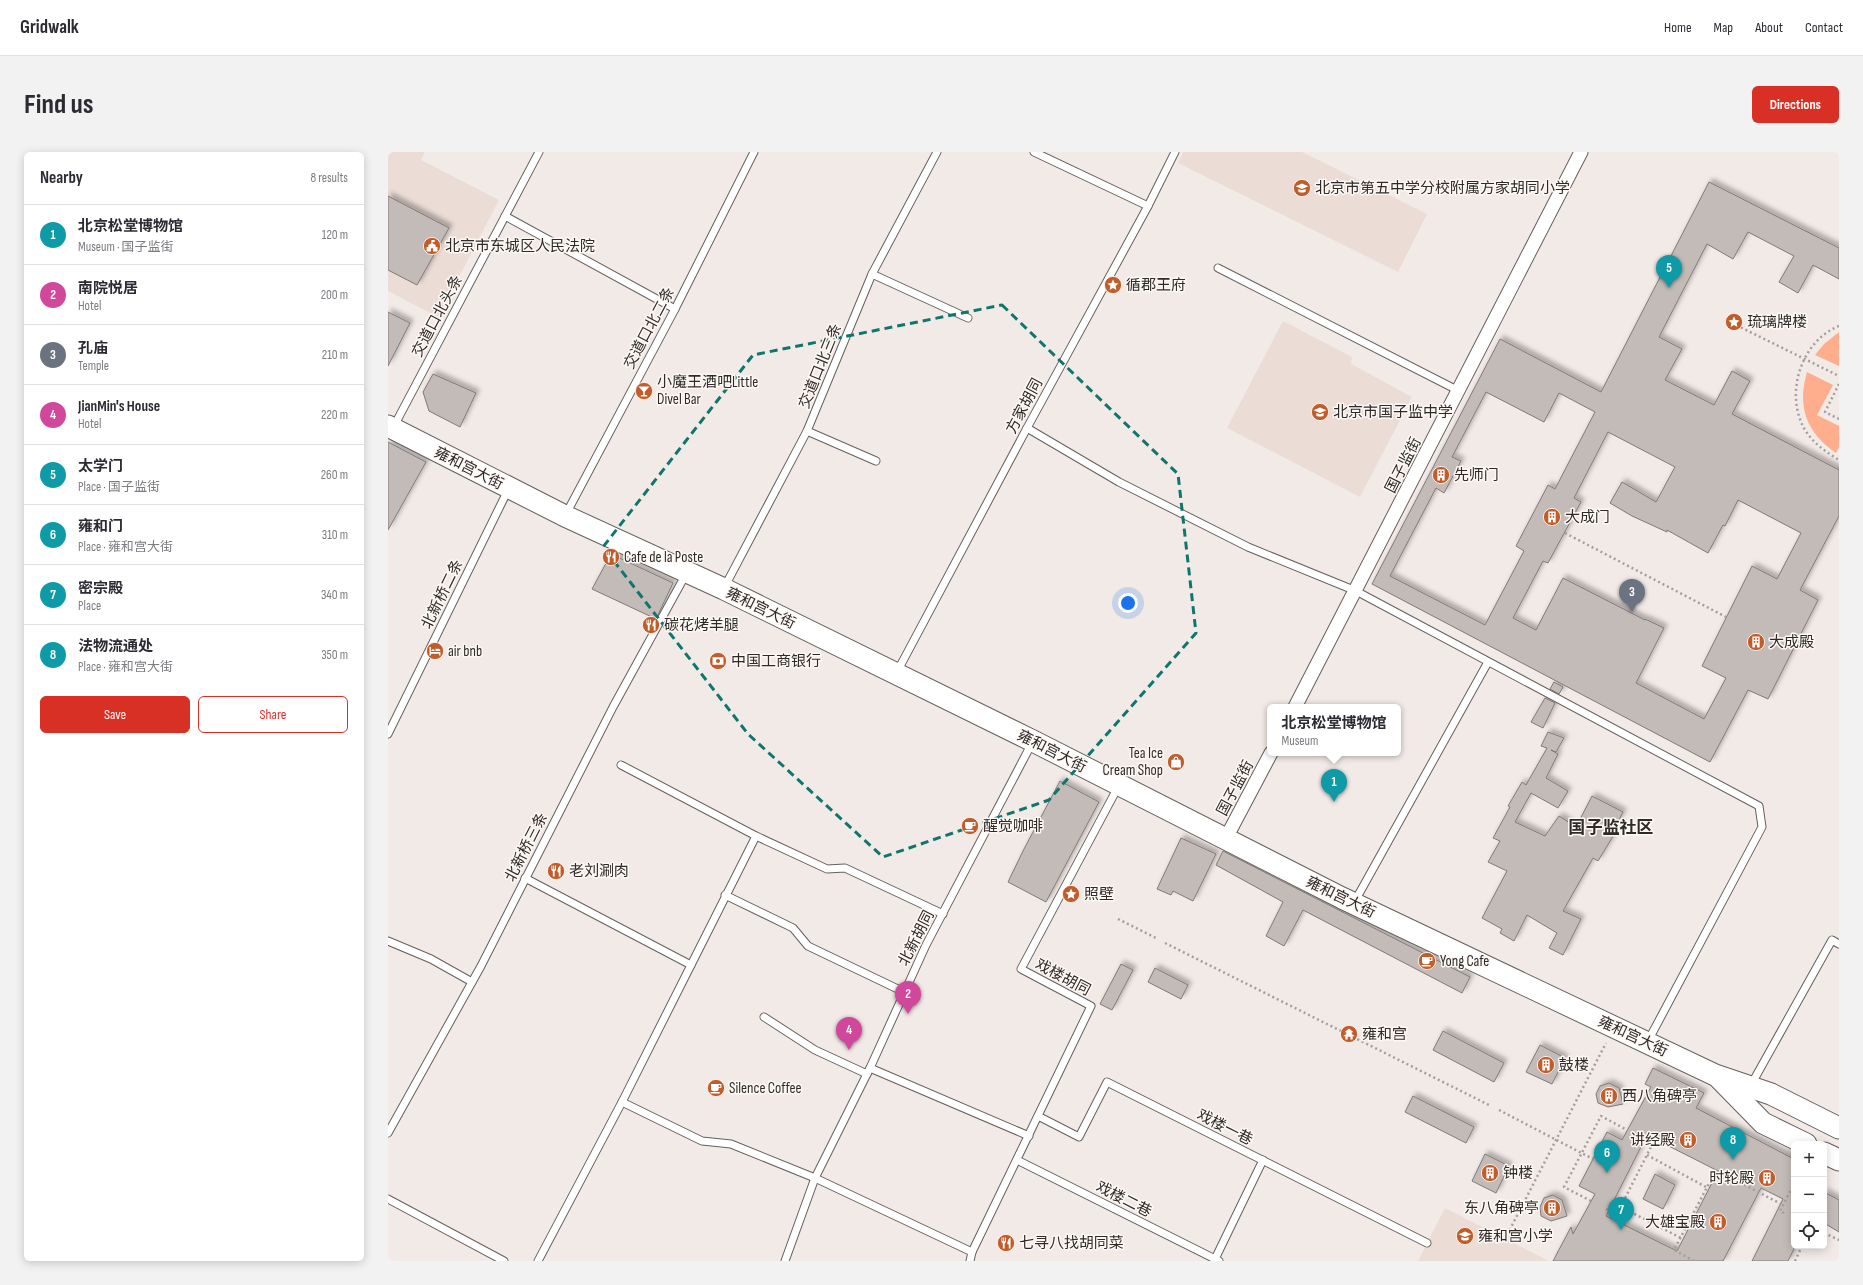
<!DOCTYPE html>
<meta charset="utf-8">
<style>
body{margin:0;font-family:"Sofia Sans Condensed","Noto Sans SC",sans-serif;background:#f2f2f3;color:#2b2b33}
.controls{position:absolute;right:12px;bottom:12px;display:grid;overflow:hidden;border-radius:6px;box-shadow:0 2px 10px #0003}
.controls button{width:36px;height:36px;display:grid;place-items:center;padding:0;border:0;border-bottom:1px solid #e1e1e2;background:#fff;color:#2b2b33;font:20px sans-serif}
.you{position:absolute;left:740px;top:451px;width:14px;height:14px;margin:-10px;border:3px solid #fff;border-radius:50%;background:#1a73e8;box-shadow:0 0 0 6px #1a73e833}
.badge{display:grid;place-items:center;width:26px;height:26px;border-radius:50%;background:#d93025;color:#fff;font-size:13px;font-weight:700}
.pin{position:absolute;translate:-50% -33px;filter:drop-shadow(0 1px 2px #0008)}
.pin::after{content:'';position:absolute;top:21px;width:14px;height:12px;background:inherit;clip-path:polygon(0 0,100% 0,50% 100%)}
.popup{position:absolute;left:879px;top:552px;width:134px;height:52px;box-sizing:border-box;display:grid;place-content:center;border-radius:6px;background:#fff;filter:drop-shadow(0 1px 3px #0005);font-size:13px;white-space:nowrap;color:#7c7c81}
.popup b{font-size:15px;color:#2b2b33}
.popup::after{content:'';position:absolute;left:50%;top:100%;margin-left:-8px;border:8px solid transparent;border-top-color:#fff}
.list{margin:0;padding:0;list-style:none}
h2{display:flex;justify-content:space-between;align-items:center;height:52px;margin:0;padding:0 16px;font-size:17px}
h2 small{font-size:13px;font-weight:400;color:#7c7c81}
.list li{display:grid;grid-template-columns:26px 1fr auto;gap:12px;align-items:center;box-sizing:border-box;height:60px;padding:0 16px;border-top:1px solid #e1e1e2}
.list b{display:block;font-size:15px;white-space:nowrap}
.list p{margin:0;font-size:13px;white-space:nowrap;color:#7c7c81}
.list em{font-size:13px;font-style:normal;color:#7c7c81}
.actions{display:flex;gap:8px;padding:12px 16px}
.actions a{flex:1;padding:9px 0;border:1px solid #d93025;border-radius:6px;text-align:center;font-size:14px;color:#d93025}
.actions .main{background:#d93025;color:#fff}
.icon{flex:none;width:22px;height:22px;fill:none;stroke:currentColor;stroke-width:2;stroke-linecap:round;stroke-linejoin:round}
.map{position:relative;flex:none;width:1451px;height:1109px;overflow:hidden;border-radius:6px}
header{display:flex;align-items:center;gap:24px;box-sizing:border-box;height:56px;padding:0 20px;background:#fff;border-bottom:1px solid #e1e1e2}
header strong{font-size:19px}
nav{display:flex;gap:22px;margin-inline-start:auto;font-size:14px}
.intro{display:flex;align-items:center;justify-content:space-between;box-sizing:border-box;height:96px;padding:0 24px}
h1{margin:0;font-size:28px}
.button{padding:10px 18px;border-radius:6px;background:#d93025;color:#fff;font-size:14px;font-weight:700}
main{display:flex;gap:24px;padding:0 24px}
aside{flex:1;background:#fff;border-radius:6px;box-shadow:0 2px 10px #0003}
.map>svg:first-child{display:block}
.built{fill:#ecdcd6}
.water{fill:#feae8c}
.building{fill:#c3bbb8;stroke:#817a78;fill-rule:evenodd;filter:url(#shadow)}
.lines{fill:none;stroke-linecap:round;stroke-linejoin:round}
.lane-casing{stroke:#66605d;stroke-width:9}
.street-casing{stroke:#66605d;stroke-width:15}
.primary-casing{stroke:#66605d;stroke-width:23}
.path{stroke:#a49e9c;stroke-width:2.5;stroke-dasharray:2 3;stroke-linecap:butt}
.lane{stroke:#fff;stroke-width:7}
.street{stroke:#fff;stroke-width:13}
.primary{stroke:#fff;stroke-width:21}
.marked{fill:none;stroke:#0f766e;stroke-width:3;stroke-dasharray:8 5;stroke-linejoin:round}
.labels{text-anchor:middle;stroke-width:3;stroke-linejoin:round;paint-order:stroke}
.poi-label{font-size:15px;fill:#2d2a29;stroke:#fef8f5;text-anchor:start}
.street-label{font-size:15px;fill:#2d2a29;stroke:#fef8f5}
.quarter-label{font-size:17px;font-weight:bold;fill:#2d2a29;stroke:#fef8f5}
</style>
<header>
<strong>Gridwalk</strong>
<nav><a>Home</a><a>Map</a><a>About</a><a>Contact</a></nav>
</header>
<div class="intro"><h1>Find us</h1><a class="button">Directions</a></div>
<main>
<aside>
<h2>Nearby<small>8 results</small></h2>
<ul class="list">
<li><span class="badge" style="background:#0f9aa8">1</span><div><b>北京松堂博物馆</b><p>Museum · 国子监街</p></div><em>120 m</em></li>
<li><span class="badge" style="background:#d1479c">2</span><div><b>南院悦居</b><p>Hotel</p></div><em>200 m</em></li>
<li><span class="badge" style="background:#6b7280">3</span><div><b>孔庙</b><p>Temple</p></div><em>210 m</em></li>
<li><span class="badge" style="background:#d1479c">4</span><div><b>JianMin's House</b><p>Hotel</p></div><em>220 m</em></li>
<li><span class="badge" style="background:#0f9aa8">5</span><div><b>太学门</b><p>Place · 国子监街</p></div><em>260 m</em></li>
<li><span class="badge" style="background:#0f9aa8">6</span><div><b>雍和门</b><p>Place · 雍和宫大街</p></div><em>310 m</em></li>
<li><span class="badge" style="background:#0f9aa8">7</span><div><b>密宗殿</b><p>Place</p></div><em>340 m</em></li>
<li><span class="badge" style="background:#0f9aa8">8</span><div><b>法物流通处</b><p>Place · 雍和宫大街</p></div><em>350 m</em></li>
</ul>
<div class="actions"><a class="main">Save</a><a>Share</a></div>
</aside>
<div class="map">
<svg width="1451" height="1109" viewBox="0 0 1451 1109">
<defs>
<filter id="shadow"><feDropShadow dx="3.5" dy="-3.5" stdDeviation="2" flood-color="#0004"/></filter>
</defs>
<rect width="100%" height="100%" fill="#f2eae7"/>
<g class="built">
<polygon points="0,0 37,0 33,8 111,48 50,165 0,139"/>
<polygon points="795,0 914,0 1039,62 1010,120 790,11"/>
<polygon points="895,169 964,205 963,212 1024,245 972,345 839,276"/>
<polygon points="1057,1056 1161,1109 1030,1109"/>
</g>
<g class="water">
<polygon points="1451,180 1451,214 1427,203 1436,192"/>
<path d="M 1419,220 L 1445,233 L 1429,263 L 1451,274 L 1451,295 L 1448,301 C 1418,280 1409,255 1419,220 Z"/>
</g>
<g class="building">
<path d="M 1321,30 L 1451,96 L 1451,127 L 1425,113 L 1410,141 L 1391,130 L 1406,104 L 1360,80 L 1345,107 L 1319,92 L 1271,185 L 1294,197 L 1277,228 L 1326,253 L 1344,219 L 1362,229 L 1344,262 L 1451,318 L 1451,364 L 1412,438 L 1430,448 L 1380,547 L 1360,538 L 1322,610 L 984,432 L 1112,187 L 1213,240 ZM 1098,240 L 1156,270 L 1171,241 L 1207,260 L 1167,337 L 1160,333 L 1128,394 L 1136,399 L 1097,473 L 1002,424 L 1048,336 L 1056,341 L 1073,309 L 1064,305 ZM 1220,280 L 1287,315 L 1268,350 L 1234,330 L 1222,351 L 1244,364 L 1279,380 L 1279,378 L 1320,401 L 1335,373 L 1337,374 L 1350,348 L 1413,381 L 1389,427 L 1364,414 L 1314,514 L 1338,526 L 1316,567 L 1248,531 L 1276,476 L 1257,467 L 1257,468 L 1175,426 L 1148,478 L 1125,466 L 1155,409 L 1160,411 L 1193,350 L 1186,346 Z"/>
<polygon points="0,44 61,76 29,133 0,118"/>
<polygon points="0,160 22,171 0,214"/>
<polygon points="45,222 88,241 72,275 41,259 35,240"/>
<polygon points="0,290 38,310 0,378"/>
<polygon points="223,402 285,431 268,467 204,437"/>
<polygon points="1166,530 1175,535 1171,542 1162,537"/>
<polygon points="1157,546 1167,551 1155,576 1143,570"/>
<polygon points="1160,580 1176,586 1168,600 1163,598 1170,602 1158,626 1180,639 1170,656 1143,641 1127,670 1157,684 1171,664 1188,675 1204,644 1235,660 1225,680 1227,681 1210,709 1205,706 1175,759 1193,767 1175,803 1161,796 1169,781 1139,763 1126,789 1112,781 1114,777 1094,766 1119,719 1100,710 1112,689 1105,686 1122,655 1120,654 1134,630 1138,633 1159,596 1153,594"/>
<polygon points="672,629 711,650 658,750 620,730 636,697"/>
<polygon points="793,686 828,702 805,749 785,739 783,743 769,737"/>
<polygon points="835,699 1082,825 1074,841 915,758 896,794 878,784 895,750 828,713"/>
<polygon points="733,812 745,818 724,858 712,852"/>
<polygon points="767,816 800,833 793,847 760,830"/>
<polygon points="1055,879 1116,911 1106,930 1045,898"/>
<polygon points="1152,893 1177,906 1164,932 1138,920"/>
<path d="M 1265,916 L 1316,941 L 1308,956 L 1406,1007 L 1406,1097 L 1400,1109 L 1364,1109 L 1395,1047 L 1373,1036 L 1335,1109 L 1165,1109 L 1183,1075 L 1185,1082 L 1207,1042 L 1191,1034 L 1219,980 L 1234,988 L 1263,935 L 1257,932 ZM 1259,983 L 1330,1019 L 1289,1099 L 1218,1064 Z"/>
<polygon points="1221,931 1231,936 1235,952 1220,955 1210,951 1208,942 1212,934"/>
<polygon points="1025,944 1086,975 1078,991 1017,960"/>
<polygon points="1097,1002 1121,1014 1108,1041 1084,1029"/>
<polygon points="1267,1022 1287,1033 1275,1057 1255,1047"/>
<polygon points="1436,1040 1451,1048 1451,1080 1436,1071"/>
<polygon points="1165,1043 1174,1048 1179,1064 1163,1069 1153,1064 1152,1055 1156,1046"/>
</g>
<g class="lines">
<defs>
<g id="lane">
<polyline points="646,0 760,54"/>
<polyline points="117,64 287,157"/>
<polyline points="830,116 1071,239"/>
<polyline points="484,122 580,166"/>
<polyline points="5,276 151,0"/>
<polyline points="639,276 731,330 860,395 968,439 1371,654 1374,675 1260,889"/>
<polyline points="419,279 488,309"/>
<polyline points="178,362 287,157 366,0"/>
<polyline points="336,436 419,279 484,122 549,0"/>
<polyline points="509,520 639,276 760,54 787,0"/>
<polyline points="0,582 120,338"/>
<polyline points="368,684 439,717 457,716 555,762"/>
<polyline points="137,726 303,813"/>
<polyline points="337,743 405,776 420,794 516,840"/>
<polyline points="967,749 1100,510"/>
<polyline points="0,789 43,807 84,830"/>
<polyline points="376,865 427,898 479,922"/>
<polyline points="482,916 641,984"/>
<polyline points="1363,933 1444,788 1451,792"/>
<polyline points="234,950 314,989 343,992 427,1026 584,1100"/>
<polyline points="650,964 691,985 719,930 1039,1091"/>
<polyline points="0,981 93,814 225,555 298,422"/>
<polyline points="629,1008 831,1109"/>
<polyline points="0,1047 116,1109"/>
<polyline points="827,1107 875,1008"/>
<polyline points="150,1109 234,950 368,684 233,613"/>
<polyline points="397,1109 427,1026 482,916 538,793 644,591"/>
<polyline points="582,1109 584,1100 703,854 633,817 730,635"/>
</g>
<g id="street">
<polyline points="907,555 1193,0"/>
<polyline points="838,686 883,601"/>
</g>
<g id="primary">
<polyline points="0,274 177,364 336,437 645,589 954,746 1327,923 1383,942 1451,976"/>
<polyline points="1331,926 1375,971 1418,992"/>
<polyline points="1436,1001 1451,1008"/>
</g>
</defs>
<use href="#lane" class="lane-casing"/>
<use href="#street" class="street-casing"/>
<use href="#primary" class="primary-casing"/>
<g class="path">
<polyline points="1344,171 1451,224"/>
<path d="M 1451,174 C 1413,189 1396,242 1417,278 C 1425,291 1438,300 1451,308"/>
<polyline points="1451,232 1437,260 1451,267"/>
<polyline points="1450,317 1451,315"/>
<polyline points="1177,381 1338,465"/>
<polyline points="730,767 770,787"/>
<polyline points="777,791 1101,953"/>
<polyline points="1111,958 1205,1007"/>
<polyline points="1259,1003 1318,1035"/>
<polyline points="1203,1049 1176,1035 1213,964 1239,978"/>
<polyline points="1233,1055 1293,1086"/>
<polyline points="1218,1057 1229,1062 1265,991 1254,985"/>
<polyline points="1396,1061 1392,1059 1406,1032"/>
<polyline points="1436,1081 1451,1088"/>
<polyline points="1117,1087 1218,891"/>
<polyline points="1306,1109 1286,1098 1328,1018 1395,1053"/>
<polyline points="1407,1109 1414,1094"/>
</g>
<use href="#lane" class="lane"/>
<use href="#street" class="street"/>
<use href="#primary" class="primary"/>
</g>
<path class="marked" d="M 614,153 L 790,322 L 808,481 L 661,648 L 495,705 L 360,582 L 215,395 L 365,203 Z"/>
<defs>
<symbol id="school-disc" viewBox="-11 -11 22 22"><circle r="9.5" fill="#c15c2b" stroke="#fef8f5"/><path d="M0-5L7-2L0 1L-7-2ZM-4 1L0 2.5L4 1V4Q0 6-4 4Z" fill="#fff"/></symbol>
<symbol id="civic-disc" viewBox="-11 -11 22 22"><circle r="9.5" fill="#c15c2b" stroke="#fef8f5"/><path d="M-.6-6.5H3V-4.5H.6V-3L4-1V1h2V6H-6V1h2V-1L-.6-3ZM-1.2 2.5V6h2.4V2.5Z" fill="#fff"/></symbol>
<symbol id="sight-disc" viewBox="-11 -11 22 22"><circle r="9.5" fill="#c15c2b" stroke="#fef8f5"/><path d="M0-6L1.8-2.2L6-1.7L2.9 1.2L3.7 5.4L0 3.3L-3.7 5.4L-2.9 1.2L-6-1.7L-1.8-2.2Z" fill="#fff"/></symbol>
<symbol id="bar-disc" viewBox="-11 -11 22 22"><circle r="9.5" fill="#c15c2b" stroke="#fef8f5"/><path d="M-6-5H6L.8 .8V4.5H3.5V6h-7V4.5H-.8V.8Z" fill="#fff"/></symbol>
<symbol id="building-disc" viewBox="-11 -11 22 22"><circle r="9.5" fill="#c15c2b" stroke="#fef8f5"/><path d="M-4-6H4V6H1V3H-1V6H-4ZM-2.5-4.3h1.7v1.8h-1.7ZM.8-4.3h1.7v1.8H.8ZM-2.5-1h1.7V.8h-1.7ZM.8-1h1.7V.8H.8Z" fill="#fff"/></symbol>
<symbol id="restaurant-disc" viewBox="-11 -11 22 22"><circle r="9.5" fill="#c15c2b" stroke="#fef8f5"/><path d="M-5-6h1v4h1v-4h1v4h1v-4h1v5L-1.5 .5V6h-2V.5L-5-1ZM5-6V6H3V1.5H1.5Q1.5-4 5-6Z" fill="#fff"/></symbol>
<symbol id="hotel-disc" viewBox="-11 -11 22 22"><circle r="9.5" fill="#c15c2b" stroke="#fef8f5"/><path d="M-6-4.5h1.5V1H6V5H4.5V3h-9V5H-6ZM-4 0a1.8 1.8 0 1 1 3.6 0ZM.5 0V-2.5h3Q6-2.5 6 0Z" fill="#fff"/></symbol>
<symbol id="bank-disc" viewBox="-11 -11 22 22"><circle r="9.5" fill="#c15c2b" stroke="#fef8f5"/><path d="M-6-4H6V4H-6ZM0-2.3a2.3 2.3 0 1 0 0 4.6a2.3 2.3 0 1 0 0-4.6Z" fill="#fff"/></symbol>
<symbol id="shop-disc" viewBox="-11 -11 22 22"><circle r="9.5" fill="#c15c2b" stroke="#fef8f5"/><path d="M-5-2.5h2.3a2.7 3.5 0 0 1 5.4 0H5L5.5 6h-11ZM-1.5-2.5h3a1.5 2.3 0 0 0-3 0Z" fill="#fff"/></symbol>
<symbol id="cafe-disc" viewBox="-11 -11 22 22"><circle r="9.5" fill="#c15c2b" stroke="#fef8f5"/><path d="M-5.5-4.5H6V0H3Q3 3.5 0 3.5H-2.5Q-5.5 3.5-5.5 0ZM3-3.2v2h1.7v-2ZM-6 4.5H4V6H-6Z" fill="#fff"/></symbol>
<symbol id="temple-disc" viewBox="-11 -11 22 22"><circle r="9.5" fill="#c15c2b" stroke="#fef8f5"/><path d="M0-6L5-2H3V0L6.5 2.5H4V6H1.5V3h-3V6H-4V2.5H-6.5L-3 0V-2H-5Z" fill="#fff"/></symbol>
</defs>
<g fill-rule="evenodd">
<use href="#school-disc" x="904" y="26" width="20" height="20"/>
<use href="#civic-disc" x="34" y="84" width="20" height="20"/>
<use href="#sight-disc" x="715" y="123" width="20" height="20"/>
<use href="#sight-disc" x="1336" y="160" width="20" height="20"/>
<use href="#bar-disc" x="246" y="229" width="20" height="20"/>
<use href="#school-disc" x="922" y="250" width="20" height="20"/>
<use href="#building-disc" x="1043" y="313" width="20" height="20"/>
<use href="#building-disc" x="1154" y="355" width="20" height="20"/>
<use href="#restaurant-disc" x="213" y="395" width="20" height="20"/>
<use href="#restaurant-disc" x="253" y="463" width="20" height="20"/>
<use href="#building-disc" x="1358" y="480" width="20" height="20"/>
<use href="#hotel-disc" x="37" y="489" width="20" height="20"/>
<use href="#bank-disc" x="320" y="499" width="20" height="20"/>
<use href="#shop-disc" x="778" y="600" width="20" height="20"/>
<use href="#cafe-disc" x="572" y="664" width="20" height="20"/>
<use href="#restaurant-disc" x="158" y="709" width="20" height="20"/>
<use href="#sight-disc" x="673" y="732" width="20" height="20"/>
<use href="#cafe-disc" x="1029" y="799" width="20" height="20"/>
<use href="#temple-disc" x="951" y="872" width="20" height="20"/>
<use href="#building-disc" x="1148" y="903" width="20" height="20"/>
<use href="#cafe-disc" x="318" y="926" width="20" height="20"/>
<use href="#building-disc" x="1211" y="934" width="20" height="20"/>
<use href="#building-disc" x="1290" y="978" width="20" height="20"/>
<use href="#building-disc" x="1092" y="1011" width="20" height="20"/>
<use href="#building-disc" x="1369" y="1016" width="20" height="20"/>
<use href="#building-disc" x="1154" y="1046" width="20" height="20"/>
<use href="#building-disc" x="1320" y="1060" width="20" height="20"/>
<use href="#school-disc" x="1067" y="1074" width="20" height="20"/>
<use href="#restaurant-disc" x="608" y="1081" width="20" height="20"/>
</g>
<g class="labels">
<g class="poi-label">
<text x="927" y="41">北京市第五中学分校附属方家胡同小学</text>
<text x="57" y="99">北京市东城区人民法院</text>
<text x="738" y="138">循郡王府</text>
<text x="1359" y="175">琉璃牌楼</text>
<text x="269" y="235">小魔王酒吧Little<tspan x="269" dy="17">Divel Bar</tspan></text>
<text x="945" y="265">北京市国子监中学</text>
<text x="1066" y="328">先师门</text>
<text x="1177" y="370">大成门</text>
<text x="236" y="410">Cafe de la Poste</text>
<text x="276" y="478">碳花烤羊腿</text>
<text x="1381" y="495">大成殿</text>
<text x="60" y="504">air bnb</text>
<text x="343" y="514">中国工商银行</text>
<text x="775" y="606" text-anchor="end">Tea Ice<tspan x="775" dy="17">Cream Shop</tspan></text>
<text x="595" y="679">醒觉咖啡</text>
<text x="181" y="724">老刘涮肉</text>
<text x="696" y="747">照壁</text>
<text x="1052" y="814">Yong Cafe</text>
<text x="974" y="887">雍和宫</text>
<text x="1171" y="918">鼓楼</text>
<text x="341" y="941">Silence Coffee</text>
<text x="1234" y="949">西八角碑亭</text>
<text x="1287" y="993" text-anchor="end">讲经殿</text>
<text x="1115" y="1026">钟楼</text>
<text x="1366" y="1031" text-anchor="end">时轮殿</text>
<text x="1151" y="1061" text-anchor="end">东八角碑亭</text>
<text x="1317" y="1075" text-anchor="end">大雄宝殿</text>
<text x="1090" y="1089">雍和宫小学</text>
<text x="631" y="1096">七寻八找胡同菜</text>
</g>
<g class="street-label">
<text transform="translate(49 164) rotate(-62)" y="5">交道口北头条</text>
<text transform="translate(261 176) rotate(-62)" y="5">交道口北二条</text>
<text transform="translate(432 214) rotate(-68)" y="5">交道口北三条</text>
<text transform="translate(636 254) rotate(-62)" y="5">方家胡同</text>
<text transform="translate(1015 313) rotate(-63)" y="5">国子监街</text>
<text transform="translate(81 316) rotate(27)" y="5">雍和宫大街</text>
<text transform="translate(54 442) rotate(-64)" y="5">北新桥二条</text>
<text transform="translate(373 456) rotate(26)" y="5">雍和宫大街</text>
<text transform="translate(664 599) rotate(27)" y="5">雍和宫大街</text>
<text transform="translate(847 636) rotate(-62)" y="5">国子监街</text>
<text transform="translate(138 695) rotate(-63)" y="5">北新桥三条</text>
<text transform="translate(953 745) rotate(26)" y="5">雍和宫大街</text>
<text transform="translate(528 786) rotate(-63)" y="5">北新胡同</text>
<text transform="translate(675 825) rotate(28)" y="5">戏楼胡同</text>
<text transform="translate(1245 884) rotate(25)" y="5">雍和宫大街</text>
<text transform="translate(837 975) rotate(27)" y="5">戏楼一巷</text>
<text transform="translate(736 1047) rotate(27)" y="5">戏楼二巷</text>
</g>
<g class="quarter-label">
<text x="1223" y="681">国子监社区</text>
</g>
</g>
</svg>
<div class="controls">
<button>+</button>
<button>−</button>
<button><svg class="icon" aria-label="locate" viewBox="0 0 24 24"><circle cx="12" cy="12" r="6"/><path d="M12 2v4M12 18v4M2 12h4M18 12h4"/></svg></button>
</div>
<div class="you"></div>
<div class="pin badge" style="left:946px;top:650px;background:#0f9aa8">1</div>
<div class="popup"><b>北京松堂博物馆</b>Museum</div>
<div class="pin badge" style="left:520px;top:862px;background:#d1479c">2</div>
<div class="pin badge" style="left:1244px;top:460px;background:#6b7280">3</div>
<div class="pin badge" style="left:461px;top:898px;background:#d1479c">4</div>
<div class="pin badge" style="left:1281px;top:136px;background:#0f9aa8">5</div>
<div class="pin badge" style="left:1219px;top:1021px;background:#0f9aa8">6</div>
<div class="pin badge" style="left:1233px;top:1078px;background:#0f9aa8">7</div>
<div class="pin badge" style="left:1345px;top:1008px;background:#0f9aa8">8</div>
</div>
</main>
